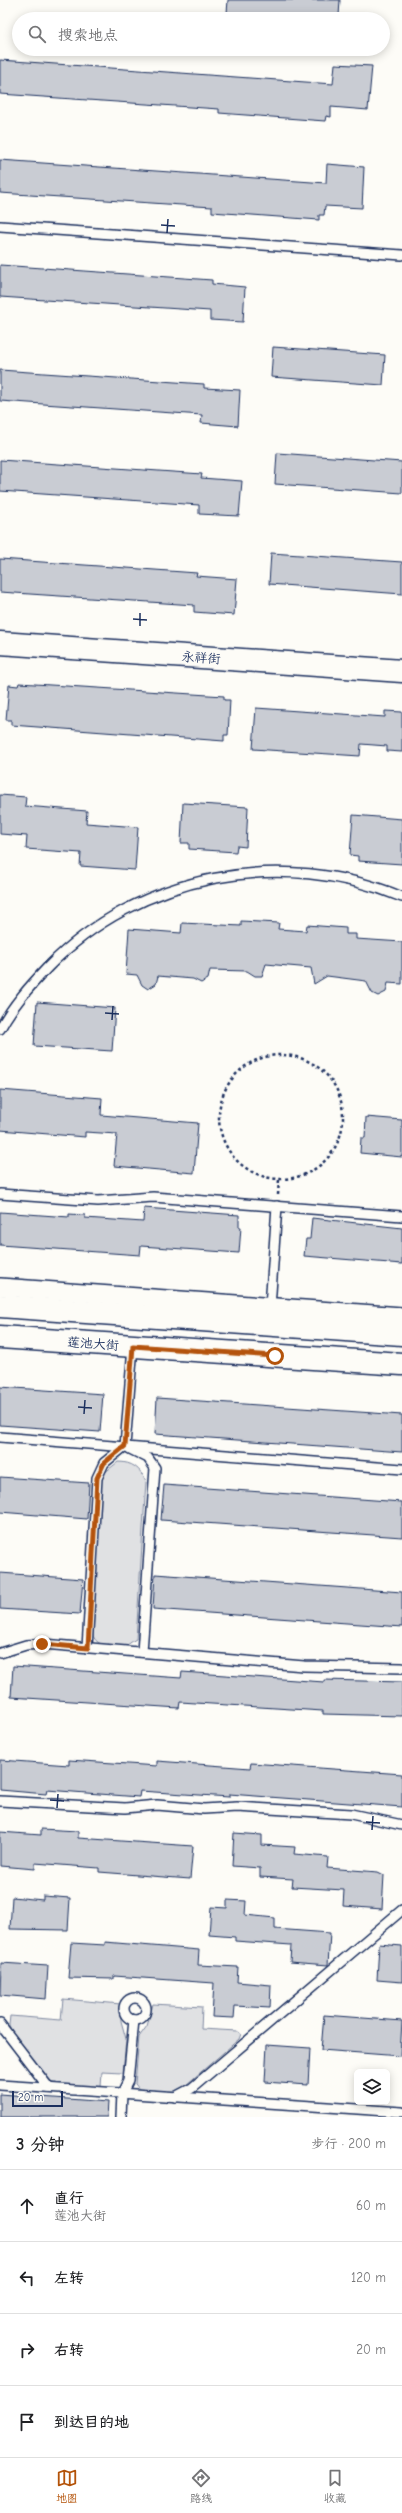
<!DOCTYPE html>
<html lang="zh">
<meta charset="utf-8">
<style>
body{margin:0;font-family:"Comic Neue","LXGW WenKai TC",sans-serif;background:#f6f6f6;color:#202124}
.controls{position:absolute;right:12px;bottom:12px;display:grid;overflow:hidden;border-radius:6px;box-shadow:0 2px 10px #0003}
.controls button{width:36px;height:36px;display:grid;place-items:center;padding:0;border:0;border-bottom:1px solid #e0e0e0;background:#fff;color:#202124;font:20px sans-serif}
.scale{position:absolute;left:12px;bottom:10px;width:51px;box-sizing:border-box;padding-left:4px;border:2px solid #1b2f5e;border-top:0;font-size:11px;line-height:14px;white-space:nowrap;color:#1b2f5e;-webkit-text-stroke:3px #fdfcf7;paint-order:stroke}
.stop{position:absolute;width:12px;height:12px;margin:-9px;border:3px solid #b45309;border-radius:50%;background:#fff}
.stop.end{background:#b45309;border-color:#fff;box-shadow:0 1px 4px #0008}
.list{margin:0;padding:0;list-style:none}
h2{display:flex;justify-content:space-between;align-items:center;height:52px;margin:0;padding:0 16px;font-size:17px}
h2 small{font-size:13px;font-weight:400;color:#757577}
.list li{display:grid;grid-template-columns:26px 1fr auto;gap:12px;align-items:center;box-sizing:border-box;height:72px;padding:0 16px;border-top:1px solid #e0e0e0}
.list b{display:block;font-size:15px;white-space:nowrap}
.list p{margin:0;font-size:13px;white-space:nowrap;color:#757577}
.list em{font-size:13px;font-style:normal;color:#757577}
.icon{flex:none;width:22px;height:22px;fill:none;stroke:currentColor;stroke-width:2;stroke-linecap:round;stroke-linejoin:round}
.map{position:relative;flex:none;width:402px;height:2117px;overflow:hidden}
.search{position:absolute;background:#fff;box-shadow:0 2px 10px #0003;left:12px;right:12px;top:12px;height:44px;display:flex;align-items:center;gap:10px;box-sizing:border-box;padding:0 14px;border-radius:22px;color:#757577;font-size:15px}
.sheet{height:340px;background:#fff}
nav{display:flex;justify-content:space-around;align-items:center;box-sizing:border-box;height:56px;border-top:1px solid #e0e0e0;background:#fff;font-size:11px;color:#757577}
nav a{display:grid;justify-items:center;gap:2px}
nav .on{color:#b45309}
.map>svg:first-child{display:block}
.green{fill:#e0e1e3;stroke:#7e88a0}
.building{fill:#c9ccd3;stroke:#1b2f5e}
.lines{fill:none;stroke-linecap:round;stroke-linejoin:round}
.lane-casing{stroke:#1b2f5e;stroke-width:12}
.street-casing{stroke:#1b2f5e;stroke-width:20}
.secondary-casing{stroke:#1b2f5e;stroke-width:25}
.path{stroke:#1b2f5e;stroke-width:2.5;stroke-dasharray:3 3;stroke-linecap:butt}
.lane{stroke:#fdfcf7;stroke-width:9}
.street{stroke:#fdfcf7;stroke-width:17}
.secondary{stroke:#fdfcf7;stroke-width:22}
.route{stroke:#b45309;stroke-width:5}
.ticks{fill:none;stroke:#1b2f5e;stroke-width:1.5}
.labels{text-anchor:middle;stroke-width:3;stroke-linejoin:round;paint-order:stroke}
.street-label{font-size:13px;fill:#1b2f5e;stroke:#fdfcf7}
</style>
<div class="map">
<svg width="402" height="2117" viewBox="0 0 402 2117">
<rect width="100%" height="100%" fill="#fdfcf7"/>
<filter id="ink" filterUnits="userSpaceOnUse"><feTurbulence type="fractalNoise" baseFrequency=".025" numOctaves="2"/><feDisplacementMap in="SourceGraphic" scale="8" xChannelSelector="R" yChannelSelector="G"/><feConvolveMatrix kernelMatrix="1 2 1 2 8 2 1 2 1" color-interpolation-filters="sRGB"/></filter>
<g filter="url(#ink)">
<g class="green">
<path d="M 118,1462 C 132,1462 140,1468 146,1481 L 136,1639 C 132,1641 128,1645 124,1647 C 114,1650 97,1646 93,1636 L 99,1489 L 104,1473 Z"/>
<polygon points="63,1999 121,2004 121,2021 126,2039 123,2073 102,2072 101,2087 60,2085 51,2081 12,2032 9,2025 10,2016 61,2020"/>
<polygon points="153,2004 202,2007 201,2029 237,2031 241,2034 239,2039 179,2091 156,2092 139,2089 135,2084 139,2037 147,2026"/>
</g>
<g class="building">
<polygon points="228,0 340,0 339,16 334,16 334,19 311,19 227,13"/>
<polygon points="0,60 333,84 335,64 372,66 368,110 331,107 331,117 326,116 325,121 219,113 219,109 0,94"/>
<polygon points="0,160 326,183 327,164 364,167 362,208 325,206 324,215 319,215 319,220 212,212 212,207 0,193"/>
<polygon points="0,265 212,280 212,284 245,287 243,322 210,320 210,311 0,297"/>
<polygon points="273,347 385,355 383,385 271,377"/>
<polygon points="0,370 204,384 204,388 240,390 238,426 201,423 202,415 0,401"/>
<polygon points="277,453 402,462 402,493 275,484"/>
<polygon points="0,460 202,474 201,478 242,481 239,516 199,514 199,505 0,491"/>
<polygon points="271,553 402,562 402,594 269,584"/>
<polygon points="0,559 197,573 196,576 237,579 234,615 194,612 194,605 0,592"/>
<polygon points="19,683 224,696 224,700 230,700 228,735 224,735 224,741 11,725 11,720 6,720 9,685 18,686"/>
<polygon points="256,708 385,717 385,711 402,712 402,752 387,751 387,746 361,744 360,756 253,749"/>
<polygon points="0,795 26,797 25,806 87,811 86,823 138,827 135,870 80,866 81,853 26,849 27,836 0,834"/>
<polygon points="183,803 248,807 246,847 237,846 236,852 189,849 189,843 181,843"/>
<polygon points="353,815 402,819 402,864 358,861 358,856 350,855"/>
<polygon points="241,921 279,923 278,929 306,931 307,925 346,928 346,934 356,934 356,939 402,942 402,984 388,983 386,992 378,996 372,993 366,981 327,976 314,984 311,968 266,964 262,976 255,976 247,971 210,970 208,979 201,983 193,979 158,976 156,984 148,989 142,985 137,975 126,974 129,929 181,933 182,923 241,926"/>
<polygon points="37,1002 115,1008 112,1051 34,1046"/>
<polygon points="0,1090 102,1098 101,1115 198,1123 194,1173 114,1166 117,1134 85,1132 85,1137 0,1130"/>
<polygon points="366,1117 402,1120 402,1157 360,1153 361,1138 365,1138"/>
<polygon points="144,1208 239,1215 239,1227 241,1227 239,1253 141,1246 140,1255 0,1245 0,1212 69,1217 69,1214 85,1215 85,1218 143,1222"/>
<polygon points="312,1218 402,1228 402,1264 304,1256 306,1239 310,1239"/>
<polygon points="0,1387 103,1394 100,1432 0,1425"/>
<polygon points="157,1398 402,1415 402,1452 155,1434"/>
<polygon points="0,1477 89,1483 87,1519 0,1512"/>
<polygon points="164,1485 402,1502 402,1537 161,1520"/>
<polygon points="0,1573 83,1579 80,1614 0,1609"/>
<polygon points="155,1574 402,1592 402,1627 153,1609"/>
<polygon points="13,1666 181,1678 182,1672 324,1682 324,1680 402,1682 402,1716 323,1714 323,1711 180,1702 179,1708 11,1697"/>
<polygon points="0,1760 69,1765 69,1760 157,1766 157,1761 250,1768 251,1763 402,1774 402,1807 229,1794 229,1797 140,1791 139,1797 47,1790 46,1794 0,1790"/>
<polygon points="41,1829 78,1831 78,1838 193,1846 190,1879 99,1872 99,1868 35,1863 35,1869 0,1866 0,1832 41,1835"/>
<polygon points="234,1833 262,1835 262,1845 295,1847 294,1854 328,1857 327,1868 378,1872 384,1875 382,1909 343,1906 344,1890 292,1887 293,1879 260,1877 260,1868 232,1866"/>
<polygon points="43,1896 70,1898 68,1930 10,1929 12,1897 43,1900"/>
<polygon points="227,1900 246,1901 245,1915 275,1918 275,1929 330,1933 328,1965 290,1962 291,1945 235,1941 235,1937 209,1935 211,1907 227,1908"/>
<polygon points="105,1942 199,1950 198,1965 238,1967 237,1982 271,1985 270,2008 235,2006 234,2018 212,2017 214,1983 114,1976 114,1979 68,1978 71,1943 105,1945"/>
<polygon points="379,1944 402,1946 402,1982 377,1980"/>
<polygon points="1,1963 48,1966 46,1999 0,1995"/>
<polygon points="324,2015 402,2021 400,2056 321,2050"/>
<polygon points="267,2045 310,2048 308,2085 265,2082"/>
<polygon points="0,2094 108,2102 107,2117 0,2117"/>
</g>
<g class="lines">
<defs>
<g id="lane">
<polyline points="0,226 402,255"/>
<path d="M 0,1029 C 12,1006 30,986 48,967 C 139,874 282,847 402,897"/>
<polyline points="0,1194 98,1201 153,1197 402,1216"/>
<polyline points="270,1307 277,1206"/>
<polyline points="0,1437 402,1469"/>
<polyline points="125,1446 133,1346"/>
<polyline points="130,1449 148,1458 155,1468 142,1652"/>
<polyline points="87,1648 97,1478 104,1463 125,1446"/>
<polyline points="0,1653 26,1645 43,1644 304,1666 402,1668"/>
<polyline points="0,1801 125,1808 157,1805 204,1809 237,1807 351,1814 402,1825"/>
<circle cx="135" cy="2009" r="11"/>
<polyline points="0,2024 49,2088"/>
<polyline points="0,2085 402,2112"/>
<polyline points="175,2097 192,2088 402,1910"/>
<polyline points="121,2117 122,2093 128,2081 134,2020"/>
</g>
<polyline id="street" points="0,1287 402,1316"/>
<g id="secondary">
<polyline points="0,643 402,671"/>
<polyline points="0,1306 402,1334"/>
<polyline points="0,1337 402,1364"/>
</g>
</defs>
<use href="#lane" class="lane-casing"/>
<use href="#street" class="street-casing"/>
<use href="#secondary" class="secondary-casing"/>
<g class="path">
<circle cx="281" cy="1117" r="62"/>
<polyline points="278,1195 279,1179"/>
</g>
<use href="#lane" class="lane"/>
<use href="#street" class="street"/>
<use href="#secondary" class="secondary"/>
</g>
</g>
<g class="lines" filter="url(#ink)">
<polyline class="route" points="42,1644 88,1648 97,1478 104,1463 125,1446 133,1346 275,1356"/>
</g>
<path class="ticks" d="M 161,225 L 175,226M 167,233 L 168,219M 133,619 L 147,620M 140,626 L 140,613M 105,1013 L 119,1014M 112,1020 L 113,1006M 78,1407 L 92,1408M 84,1414 L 85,1400M 50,1800 L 64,1801M 57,1808 L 58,1794M 366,1822 L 380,1823M 372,1830 L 373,1816"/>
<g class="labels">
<g class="street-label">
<text transform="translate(201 657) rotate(4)" y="5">永祥街</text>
<text transform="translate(93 1343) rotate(4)" y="5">莲池大街</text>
</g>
</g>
</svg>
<div class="controls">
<button><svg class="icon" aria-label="layers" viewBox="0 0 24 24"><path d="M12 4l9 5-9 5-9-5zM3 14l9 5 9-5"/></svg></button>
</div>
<div class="scale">20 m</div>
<div class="stop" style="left:275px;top:1356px"></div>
<div class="stop end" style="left:42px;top:1644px"></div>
<div class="search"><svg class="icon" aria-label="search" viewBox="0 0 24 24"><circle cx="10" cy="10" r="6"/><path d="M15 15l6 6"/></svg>搜索地点</div>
</div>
<section class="sheet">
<h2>3 分钟<small>步行 · 200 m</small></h2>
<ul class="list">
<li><svg class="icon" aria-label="ahead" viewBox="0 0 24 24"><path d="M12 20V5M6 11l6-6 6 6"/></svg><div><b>直行</b><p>莲池大街</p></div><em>60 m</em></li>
<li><svg class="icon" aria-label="left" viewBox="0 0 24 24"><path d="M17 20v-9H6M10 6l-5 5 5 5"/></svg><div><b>左转</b></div><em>120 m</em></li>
<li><svg class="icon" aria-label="right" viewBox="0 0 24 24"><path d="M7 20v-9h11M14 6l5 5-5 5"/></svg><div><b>右转</b></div><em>20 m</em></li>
<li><svg class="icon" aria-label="arrive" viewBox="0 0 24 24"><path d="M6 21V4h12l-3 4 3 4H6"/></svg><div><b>到达目的地</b></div></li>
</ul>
</section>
<nav>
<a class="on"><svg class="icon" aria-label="map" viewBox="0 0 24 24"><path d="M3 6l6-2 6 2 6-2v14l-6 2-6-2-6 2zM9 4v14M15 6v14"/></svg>地图</a>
<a><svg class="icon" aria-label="directions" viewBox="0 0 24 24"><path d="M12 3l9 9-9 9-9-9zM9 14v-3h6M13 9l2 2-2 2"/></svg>路线</a>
<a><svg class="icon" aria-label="saved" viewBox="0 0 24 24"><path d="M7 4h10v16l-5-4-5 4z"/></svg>收藏</a>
</nav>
